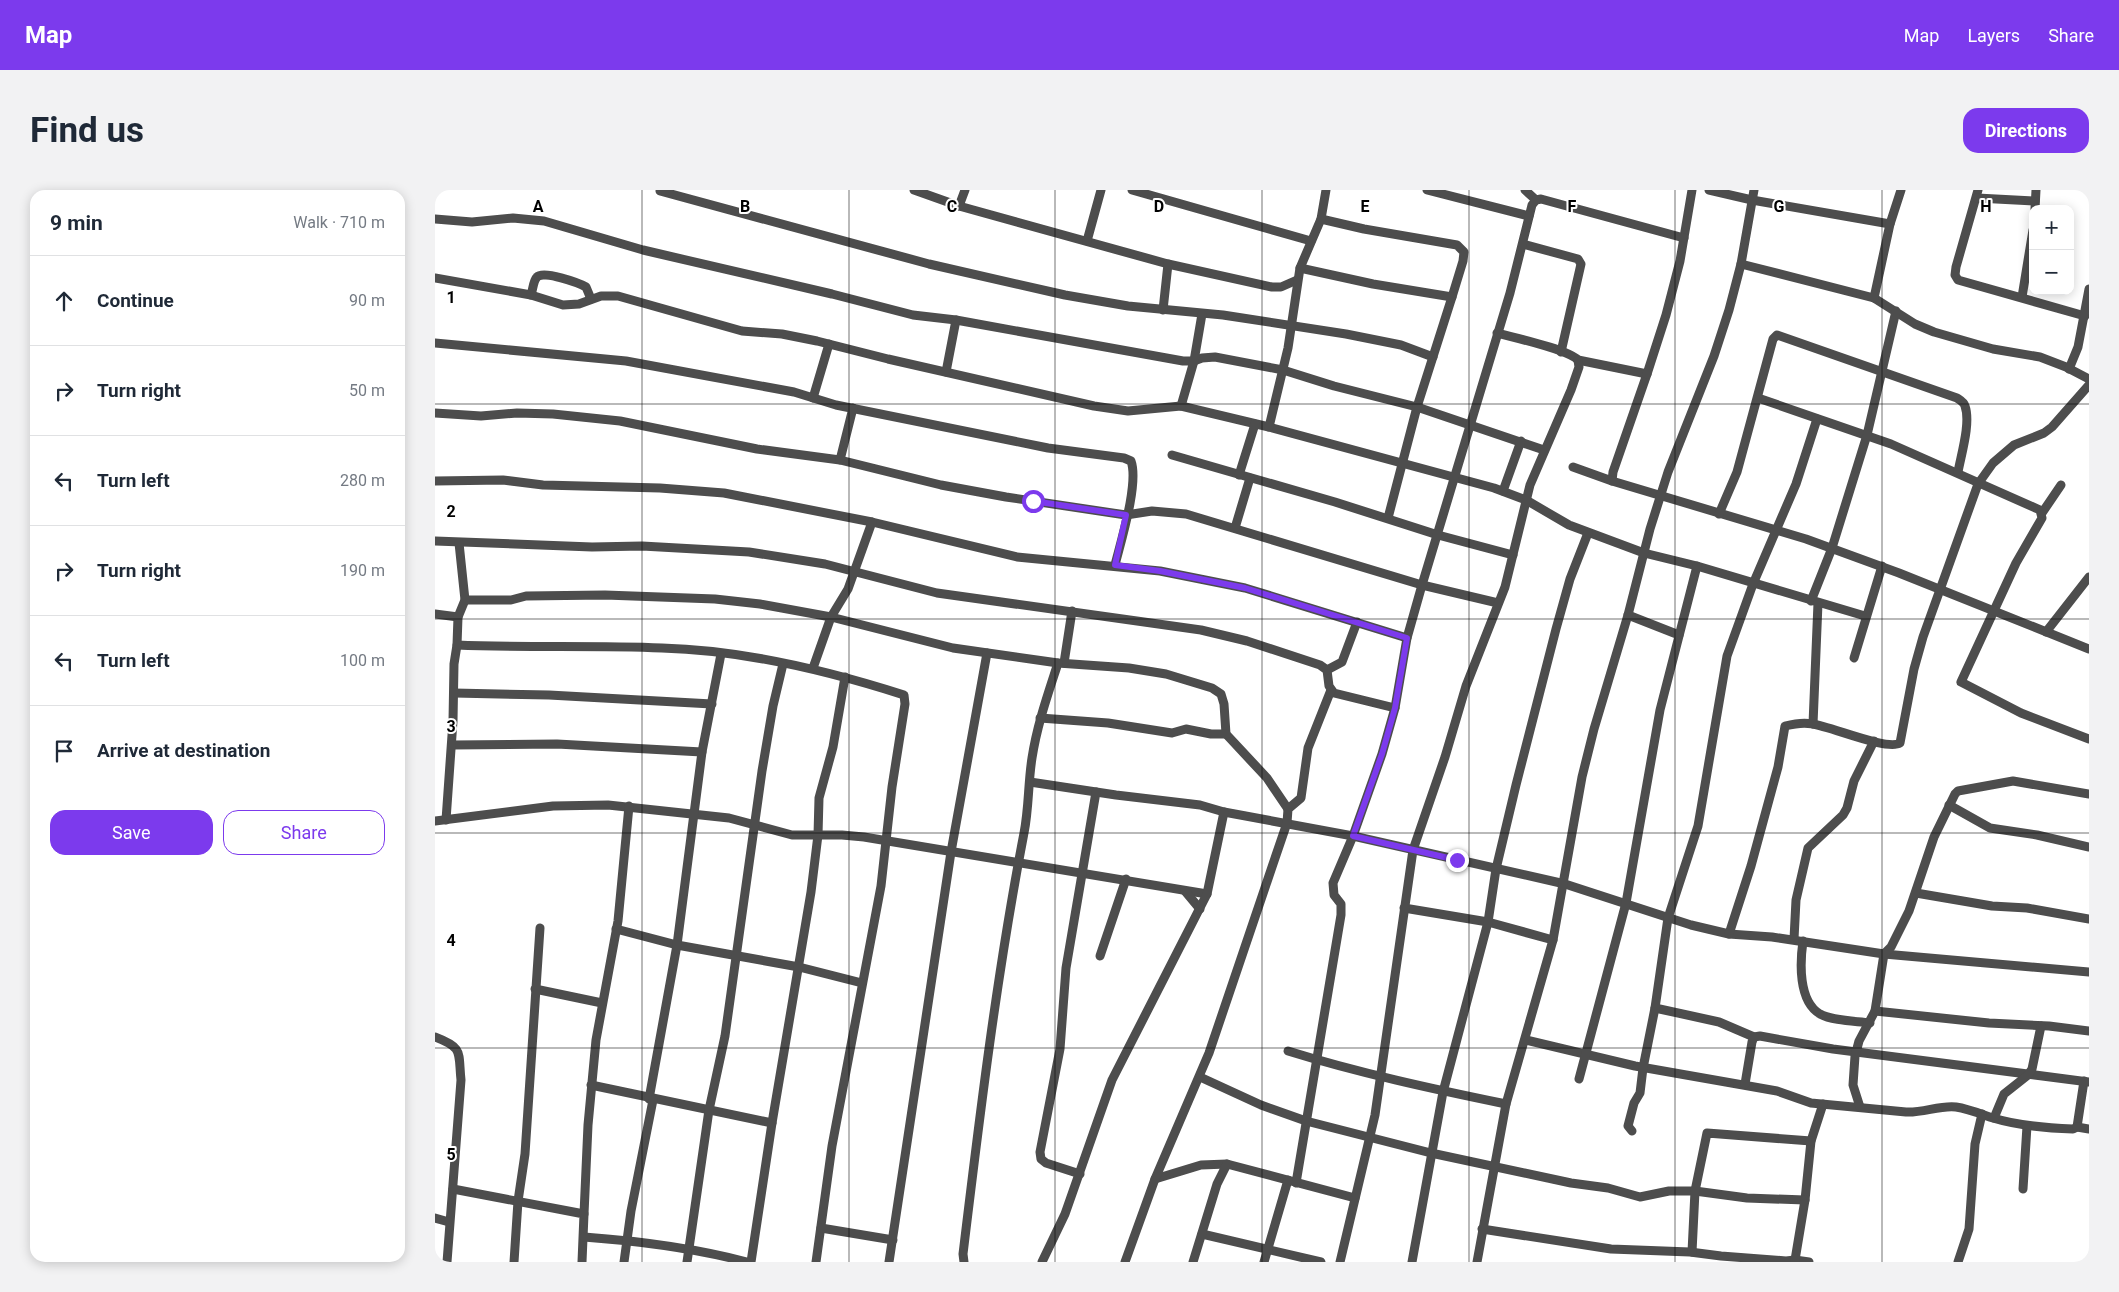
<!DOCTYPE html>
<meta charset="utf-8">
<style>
body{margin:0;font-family:Roboto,sans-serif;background:#f2f2f3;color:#1f2937}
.controls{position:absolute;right:15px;top:15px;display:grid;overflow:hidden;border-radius:10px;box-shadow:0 2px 12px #0003}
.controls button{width:45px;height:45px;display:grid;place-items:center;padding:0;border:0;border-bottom:1px solid #e0e1e3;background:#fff;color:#1f2937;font:25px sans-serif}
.stop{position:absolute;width:15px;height:15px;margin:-11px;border:4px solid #7c3aed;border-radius:50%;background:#fff}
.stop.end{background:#7c3aed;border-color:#fff;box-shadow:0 1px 5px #0008}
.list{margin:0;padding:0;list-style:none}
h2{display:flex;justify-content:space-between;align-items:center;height:65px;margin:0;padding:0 20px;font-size:21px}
h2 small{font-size:16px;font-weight:400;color:#747a83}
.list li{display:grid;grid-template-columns:32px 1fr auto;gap:15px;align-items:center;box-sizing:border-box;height:90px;padding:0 20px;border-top:1px solid #e0e1e3}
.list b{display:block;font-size:19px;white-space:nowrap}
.list em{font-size:16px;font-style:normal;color:#747a83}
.actions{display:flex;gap:10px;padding:15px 20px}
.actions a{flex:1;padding:11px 0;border:1px solid #7c3aed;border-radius:15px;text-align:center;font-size:18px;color:#7c3aed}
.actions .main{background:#7c3aed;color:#fff}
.icon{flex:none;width:28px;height:28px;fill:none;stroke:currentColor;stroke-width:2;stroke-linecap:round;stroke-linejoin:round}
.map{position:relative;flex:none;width:1654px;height:1072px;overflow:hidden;border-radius:15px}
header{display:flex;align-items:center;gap:30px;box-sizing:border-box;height:70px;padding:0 25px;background:#7c3aed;color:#fff}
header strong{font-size:24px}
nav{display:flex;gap:28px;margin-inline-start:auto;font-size:18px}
.intro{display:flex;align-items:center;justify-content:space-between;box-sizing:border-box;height:120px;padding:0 30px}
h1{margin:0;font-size:35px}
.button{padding:12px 22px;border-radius:15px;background:#7c3aed;color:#fff;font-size:18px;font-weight:700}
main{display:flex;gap:30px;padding:0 30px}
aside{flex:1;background:#fff;border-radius:15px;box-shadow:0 2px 12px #0003}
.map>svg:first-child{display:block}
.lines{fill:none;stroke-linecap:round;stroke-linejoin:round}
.minor{stroke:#4d4d4d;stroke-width:9}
.route{stroke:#7c3aed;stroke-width:6}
.grid{fill:none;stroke:#000;stroke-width:1;stroke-opacity:0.55}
.grid-label{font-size:16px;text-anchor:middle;font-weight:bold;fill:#000;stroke:#fff;stroke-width:4;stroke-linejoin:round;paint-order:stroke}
</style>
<header>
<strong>Map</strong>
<nav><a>Map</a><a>Layers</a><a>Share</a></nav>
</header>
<div class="intro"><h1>Find us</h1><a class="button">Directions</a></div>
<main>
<aside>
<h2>9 min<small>Walk · 710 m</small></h2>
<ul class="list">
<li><svg class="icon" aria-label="ahead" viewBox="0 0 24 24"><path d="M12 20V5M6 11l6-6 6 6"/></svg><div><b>Continue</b></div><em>90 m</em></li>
<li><svg class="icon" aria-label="right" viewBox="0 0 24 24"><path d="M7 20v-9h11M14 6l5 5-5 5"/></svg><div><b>Turn right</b></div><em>50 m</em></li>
<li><svg class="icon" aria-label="left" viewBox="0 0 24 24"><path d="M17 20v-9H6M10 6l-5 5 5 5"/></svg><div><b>Turn left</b></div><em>280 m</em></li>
<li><svg class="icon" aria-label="right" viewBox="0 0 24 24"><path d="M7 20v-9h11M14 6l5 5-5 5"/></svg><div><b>Turn right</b></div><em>190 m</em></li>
<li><svg class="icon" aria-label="left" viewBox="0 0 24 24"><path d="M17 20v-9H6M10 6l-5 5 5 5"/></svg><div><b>Turn left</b></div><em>100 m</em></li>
<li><svg class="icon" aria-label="arrive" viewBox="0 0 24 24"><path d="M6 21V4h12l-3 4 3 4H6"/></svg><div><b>Arrive at destination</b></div></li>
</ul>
<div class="actions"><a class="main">Save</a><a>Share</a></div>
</aside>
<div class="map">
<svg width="1654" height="1072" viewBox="0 0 1654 1072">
<rect width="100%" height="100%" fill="#fff"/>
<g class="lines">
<g class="minor">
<polyline points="479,0 524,16 733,74 837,97 846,97 862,90"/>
<polyline points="697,0 876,51"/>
<polyline points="992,0 1094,26"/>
<polyline points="1090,0 1101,10"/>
<polyline points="1274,0 1317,10 1455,34"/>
<polyline points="1543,0 1521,77 1520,85 1523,90 1650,126"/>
<polyline points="225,1 494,74 630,105 693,116 788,125 911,144 966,155 998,167"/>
<polyline points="1542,8 1600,11"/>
<polyline points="524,16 530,0"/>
<polyline points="1600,19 1601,0"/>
<polyline points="0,29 37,32 78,28 109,31 208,60 397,104 478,125 521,130 748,171 759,171 767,168 780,167 848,180 899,196 982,217 1109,260"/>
<polyline points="886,29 929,39 1022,55 1029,62 1028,71 1017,107 982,217 953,328"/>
<polyline points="652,51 666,0"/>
<polyline points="1088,54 1143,69 1146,74 1126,162"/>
<polyline points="1306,74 1439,108 1480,134 1499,142 1558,159 1605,167 1631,177 1654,189"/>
<polyline points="865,78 938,94 1017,107"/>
<polyline points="0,88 96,105 128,115 144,114 166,106 183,106 307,141 347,144 382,151 453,169 659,216 693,221 746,216 834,237 1059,298 1091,310 1134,335 1209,363 1262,376 1430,426"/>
<path d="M 96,105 C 98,100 98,91 102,87 C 108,80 144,93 151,97 L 156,109"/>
<polyline points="1587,107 1598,40"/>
<polyline points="1439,108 1455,34 1466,0"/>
<polyline points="728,120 733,74"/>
<path d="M 1062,143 C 1080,148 1132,159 1143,170 L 1212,184 L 1178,282 L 1177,291"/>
<path d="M 0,153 L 191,171 L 359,202 L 401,215 L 613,258 L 689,268 L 696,271 C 704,293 686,351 680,375"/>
<polyline points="1634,179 1643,157 1654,99"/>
<polyline points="511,182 521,130"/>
<polyline points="1212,184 1231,125 1245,71 1257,0"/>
<polyline points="378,208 394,154"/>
<polyline points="1323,208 1456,254 1605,320 1607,328 1581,373 1526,492 1586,523 1654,549"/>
<polyline points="746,216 759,171 767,124"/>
<polyline points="0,223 46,226 82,223 118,224 185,231 322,259 405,270 506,295 571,307 691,325 717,321 751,324 987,395 1063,413"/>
<polyline points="834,237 853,158 865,78 886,29 891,0"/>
<polyline points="737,265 900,312 1003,345 1078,365"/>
<polyline points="405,270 418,218"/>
<polyline points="1138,277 1177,291 1371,349 1464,383 1654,459"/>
<polyline points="804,285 820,234"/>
<polyline points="0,291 68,290 108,295 225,298 289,303 437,332 582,367 725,381 810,398 972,448"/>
<polyline points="1068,301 1086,251"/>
<polyline points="1607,323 1626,295"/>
<path d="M 1284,324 L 1302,282 L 1338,149 L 1342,145 L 1522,208 C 1525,210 1529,212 1530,216 C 1536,233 1526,265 1523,282"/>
<polyline points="800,338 815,288"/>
<polyline points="0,351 157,357 207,356 314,362 390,374 502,403 766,440 812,451 885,475 892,480 894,496 899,503 960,518"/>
<polyline points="30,410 76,410 91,406 170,405 280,409 325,414 396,427 518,458 623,473 694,478 731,484 777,498 786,504 789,514 791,544 832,588 853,619"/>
<polyline points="1376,411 1397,358 1432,245 1461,121"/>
<polyline points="0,424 23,427"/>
<polyline points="1193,425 1244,445"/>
<polyline points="1611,442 1654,387"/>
<path d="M 22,455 C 90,458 159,455 227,458 C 306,460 394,481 469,505 L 470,514 L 457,597 L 446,696 L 397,956 L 381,1072"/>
<polyline points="1419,468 1447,376"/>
<polyline points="629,473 637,421"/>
<polyline points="378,478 396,427 413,399 437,332"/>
<polyline points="892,480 907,472 922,432"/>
<polyline points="19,503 114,505 277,514"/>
<polyline points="605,528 673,533 737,543 751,539 776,544 791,544"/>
<polyline points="1378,534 1383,413"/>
<polyline points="17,555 122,554 267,562"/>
<polyline points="595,592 681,605 765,615 789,622 918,646 1130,694 1256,735 1294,744 1337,747 1449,764 1654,782"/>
<polyline points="1514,615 1555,638 1602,645 1654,657"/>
<polyline points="11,630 18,531 19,474 22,455 23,427 30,410 24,353"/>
<polyline points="0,631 118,616 173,615 294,628 357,645 407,645 429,647 772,704"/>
<polyline points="750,701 765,719"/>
<polyline points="1481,703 1557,716 1592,718 1654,729"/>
<polyline points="969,718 1053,732 1118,750"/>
<polyline points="181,739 242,755 364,777 427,793"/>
<path d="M 1294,744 L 1316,676 L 1343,577 L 1350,536 C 1358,534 1369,532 1377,534 C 1395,536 1452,561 1465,553 L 1479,479 L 1488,447 L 1543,294 L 1558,273 L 1579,255 L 1609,243 L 1617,237 L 1654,195"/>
<polyline points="1359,749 1361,710 1373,658 1408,625 1412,618 1419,591 1439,551"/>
<path d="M 1368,751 C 1365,772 1363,811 1385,824 C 1398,831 1420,831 1435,833"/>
<polyline points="665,766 691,689"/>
<polyline points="100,799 167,813"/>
<polyline points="1220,818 1284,832 1319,847"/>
<polyline points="1440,821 1554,833 1614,836 1654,841"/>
<path d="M 0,847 C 29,858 23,862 26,890 L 12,1072"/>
<path d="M 1091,850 L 1200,876 L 1342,901 L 1376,913 L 1471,922 C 1488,923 1505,915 1521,917 C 1534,919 1546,924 1558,928 C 1584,936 1611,938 1638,939 L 1642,937 L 1649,891"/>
<path d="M 853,861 C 924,883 998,899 1071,914"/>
<polyline points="765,887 826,915 871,931 996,963 1136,993 1173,998 1205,1007 1234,1001 1260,1001 1312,1008 1370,1010 1376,951 1388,914"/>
<polyline points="1144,889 1191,713 1225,520 1262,376"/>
<polyline points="1310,894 1317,852 1319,847 1325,846 1398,859 1654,892"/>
<polyline points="156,895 337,933"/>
<polyline points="214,909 242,755 267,562 286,464"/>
<polyline points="1425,917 1418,895 1420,866 1424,851 1440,821 1449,764 1456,757 1474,721 1499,647 1520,604 1523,601 1578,591 1654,604"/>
<polyline points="1559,928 1569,904 1593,885 1597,879 1606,836"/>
<polyline points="1642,937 1654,939"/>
<polyline points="1197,941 1193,936 1199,913 1205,903 1208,878 1220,818 1233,728 1263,636 1292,466 1318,394 1361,294 1382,229"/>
<polyline points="645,984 611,973 606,969 605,962 625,859 631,778 661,602"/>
<polyline points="720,989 766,975 792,974 920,1008"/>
<polyline points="861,993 906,725 906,714 899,705 898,693 918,646 947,564 960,518 972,448 987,395 1075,103 1097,15 1101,10 1106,9 1249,48"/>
<polyline points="18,999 149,1024 147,1072"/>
<polyline points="1588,999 1592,936"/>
<polyline points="149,1024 153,935 161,850 183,731 194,616"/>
<polyline points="0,1028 14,1032"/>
<polyline points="386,1038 458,1050"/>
<polyline points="1047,1039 1176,1059 1255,1062 1286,1066 1351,1071 1360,1070 1374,1072"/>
<polyline points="767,1044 886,1072"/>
<path d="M 149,1047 C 204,1051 259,1058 312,1072"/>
<polyline points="1257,1062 1260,1001 1272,943 1376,951"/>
<polyline points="1360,1070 1370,1010"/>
<polyline points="79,1072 83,1011 90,964 105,738"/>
<polyline points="189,1072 196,1021 218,910"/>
<polyline points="252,1072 274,920 290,846 327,581 338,516 348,474"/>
<polyline points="316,1072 337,933 376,702 383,645 384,608 398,557 410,487"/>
<polyline points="454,1072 516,662 552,463"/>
<path d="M 529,1072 L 528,1064 C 545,923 562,783 589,643 C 594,618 593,593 597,568 C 602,535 613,504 623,473"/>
<polyline points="607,1072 630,1024 677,890 772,704 789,622"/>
<polyline points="690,1072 720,989 774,863 838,674 852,633 853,619 866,608 873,558 896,500"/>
<polyline points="758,1072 782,994 792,974"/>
<polyline points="829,1072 853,990"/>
<polyline points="905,1072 940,925 978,660 1010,567 1031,496 1070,397 1095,295 1136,200 1144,177 1143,170"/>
<polyline points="977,1072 1008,902 1053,732 1061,679 1081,595 1121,439 1135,389 1153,343"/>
<polyline points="1042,1072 1071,914 1118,750 1147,587 1159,539 1193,425 1215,339 1233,282 1279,166 1294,120 1306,74 1319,0"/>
<polyline points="1523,1072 1534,1039 1540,954 1547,924"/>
</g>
</g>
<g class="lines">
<polyline class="route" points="598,311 691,325 680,375 725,381 810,398 972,448 960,518 947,564 918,646 1022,670"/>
</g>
<path class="grid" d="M 207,0 L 207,1072M 414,0 L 414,1072M 620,0 L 620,1072M 827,0 L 827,1072M 1034,0 L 1034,1072M 1240,0 L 1240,1072M 1447,0 L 1447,1072M 0,214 L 1654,214M 0,429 L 1654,429M 0,643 L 1654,643M 0,858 L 1654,858"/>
<g class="grid-label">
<text x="103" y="22">A</text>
<text x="310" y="22">B</text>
<text x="517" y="22">C</text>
<text x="724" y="22">D</text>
<text x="930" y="22">E</text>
<text x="1137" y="22">F</text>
<text x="1344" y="22">G</text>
<text x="1551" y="22">H</text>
<text x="16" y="113">1</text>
<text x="16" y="327">2</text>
<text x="16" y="542">3</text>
<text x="16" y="756">4</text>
<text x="16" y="970">5</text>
</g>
</svg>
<div class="controls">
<button>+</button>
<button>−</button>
</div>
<div class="stop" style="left:598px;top:311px"></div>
<div class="stop end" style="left:1022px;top:670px"></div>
</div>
</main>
